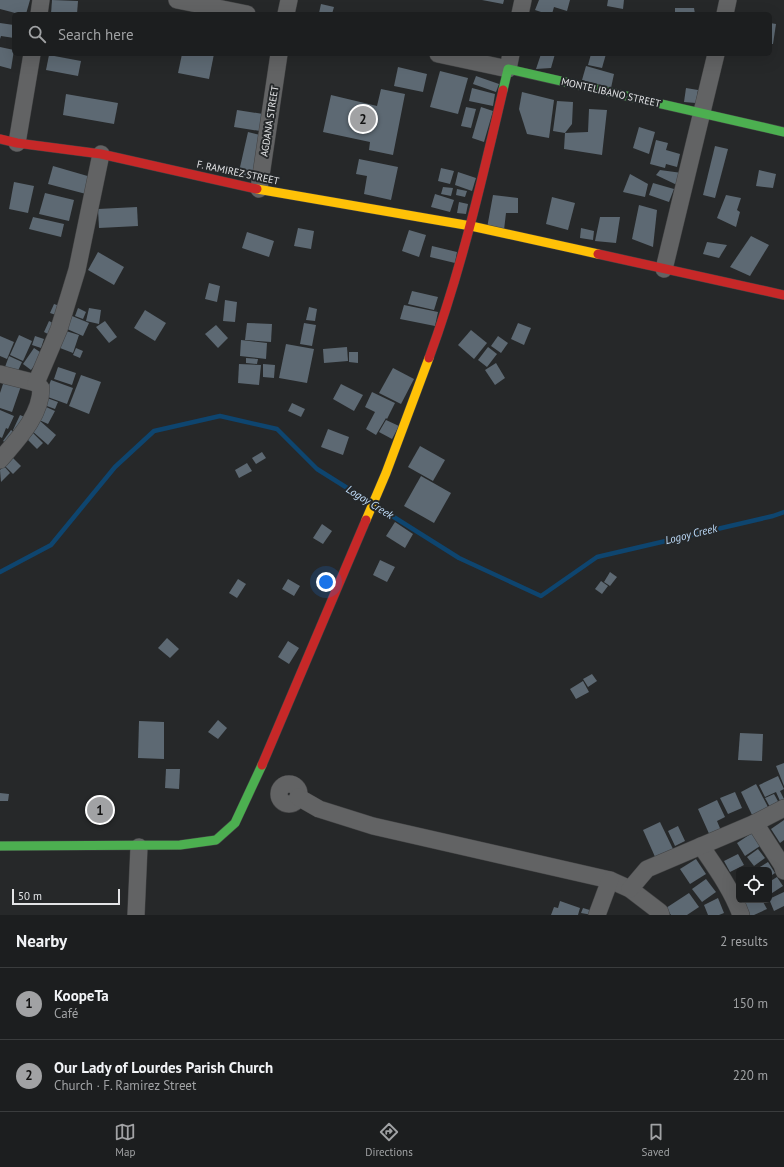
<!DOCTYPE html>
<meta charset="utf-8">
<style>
body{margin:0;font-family:"PT Sans",sans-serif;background:#252728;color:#f1f3f6}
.controls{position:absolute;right:12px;bottom:12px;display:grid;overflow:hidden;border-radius:6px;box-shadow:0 4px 16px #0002}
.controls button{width:36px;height:36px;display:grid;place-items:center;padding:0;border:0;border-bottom:1px solid #3a3c3d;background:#1c1e1f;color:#f1f3f6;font:20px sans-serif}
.scale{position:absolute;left:12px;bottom:10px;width:108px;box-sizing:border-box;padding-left:4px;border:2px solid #e3e4e6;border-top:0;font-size:11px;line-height:14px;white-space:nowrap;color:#e3e4e6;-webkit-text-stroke:3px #25282a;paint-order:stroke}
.you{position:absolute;left:326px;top:582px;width:14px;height:14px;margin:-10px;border:3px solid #fff;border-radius:50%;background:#1a73e8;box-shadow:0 0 0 6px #1a73e833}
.badge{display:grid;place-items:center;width:26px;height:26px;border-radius:50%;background:#a1a2a4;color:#111;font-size:13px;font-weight:700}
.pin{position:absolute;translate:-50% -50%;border:2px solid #fff;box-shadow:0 1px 4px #0006}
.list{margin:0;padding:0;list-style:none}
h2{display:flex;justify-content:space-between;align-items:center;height:52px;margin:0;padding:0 16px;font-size:17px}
h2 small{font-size:13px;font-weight:400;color:#a0a2a4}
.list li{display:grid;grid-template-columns:26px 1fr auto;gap:12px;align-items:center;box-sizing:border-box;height:72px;padding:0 16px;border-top:1px solid #3a3c3d}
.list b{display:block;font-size:15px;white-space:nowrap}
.list p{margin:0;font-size:13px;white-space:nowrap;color:#a0a2a4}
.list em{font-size:13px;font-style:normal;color:#a0a2a4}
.icon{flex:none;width:22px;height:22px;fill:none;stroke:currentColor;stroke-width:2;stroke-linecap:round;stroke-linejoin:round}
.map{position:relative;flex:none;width:784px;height:915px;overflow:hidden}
.search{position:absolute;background:#1c1e1f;box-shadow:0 4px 16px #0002;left:12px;right:12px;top:12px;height:44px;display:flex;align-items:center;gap:10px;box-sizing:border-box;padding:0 14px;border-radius:6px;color:#a0a2a4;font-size:15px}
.sheet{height:196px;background:#1c1e1f}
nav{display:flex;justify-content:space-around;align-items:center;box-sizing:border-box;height:56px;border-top:1px solid #3a3c3d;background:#1c1e1f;font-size:11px;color:#a0a2a4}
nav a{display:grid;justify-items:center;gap:2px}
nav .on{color:#a1a2a4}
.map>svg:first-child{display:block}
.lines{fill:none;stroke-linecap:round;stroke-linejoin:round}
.stream{stroke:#0e456f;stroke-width:4.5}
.building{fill:#5d6973}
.street-casing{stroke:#424344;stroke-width:18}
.fast-casing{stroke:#424344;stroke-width:10}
.slow-casing{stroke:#424344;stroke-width:10}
.jam-casing{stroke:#424344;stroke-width:10}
.street{stroke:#626364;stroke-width:17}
.fast{stroke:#4caf50;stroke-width:9}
.slow{stroke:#ffc107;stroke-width:9}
.jam{stroke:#c62828;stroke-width:9}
.labels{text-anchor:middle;stroke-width:4;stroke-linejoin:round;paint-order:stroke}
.street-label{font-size:10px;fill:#e3e4e6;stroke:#25282a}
.water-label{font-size:11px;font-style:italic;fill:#bfdcf9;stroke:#25282a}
</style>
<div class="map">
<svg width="784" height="915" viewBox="0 0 784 915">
<rect width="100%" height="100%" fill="#262829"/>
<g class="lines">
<g class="stream">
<polyline points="378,507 459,558 541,596 597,557 773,516 784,512"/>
<polyline points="0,572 51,545 115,467 154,431 220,416 277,429 317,469 368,501"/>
</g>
</g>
<g class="building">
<polygon points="0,0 30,0 26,14 19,14 0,9"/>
<polygon points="52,0 78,1 77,14 51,14"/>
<polygon points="482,0 504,0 503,4"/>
<polygon points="539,0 570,0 567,11 554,7 552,14 547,14 535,10"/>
<polygon points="608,0 624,0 623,9 607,6"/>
<polygon points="321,4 334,7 332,14 319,13"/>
<polygon points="675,8 694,8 695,14 675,14"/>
<polygon points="0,23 14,25 14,38 1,36 0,39"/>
<polygon points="770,23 776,24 773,44 770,44"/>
<polygon points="0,47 14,50 11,69 0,66"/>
<polygon points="182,54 214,54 209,79 178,73"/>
<polygon points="541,54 555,54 551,68 536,69"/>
<polygon points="591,54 606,54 602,68 588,65"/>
<polygon points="49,55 81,61 78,76 46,70"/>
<polygon points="586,66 614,74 611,88 582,80"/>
<polygon points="398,67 427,74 423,92 394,86"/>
<polygon points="440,71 468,78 458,114 430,107"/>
<polygon points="476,76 499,84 496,92 473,84"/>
<polygon points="472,88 495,94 493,106 469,101"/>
<polygon points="686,88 698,90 696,103 684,102"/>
<polygon points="381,89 405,94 393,155 369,150 370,142 323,132 331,95 377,106"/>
<polygon points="522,92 554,100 549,138 527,134 519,109"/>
<polygon points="66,94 118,103 114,124 63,115"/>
<polygon points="557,101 573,102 572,124 565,133 588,132 589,109 607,110 602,155 564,149 565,133 553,131"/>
<polygon points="466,107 476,109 471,128 461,126"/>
<polygon points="481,107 493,111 484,142 472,138"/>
<polygon points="237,110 263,114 260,131 234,127"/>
<polygon points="639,127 655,132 649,154 633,148"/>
<polygon points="248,132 264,136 253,180 238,176"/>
<polygon points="656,140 668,143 666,150 680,154 677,167 666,164 665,168 650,164"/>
<polygon points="715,146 728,149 715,198 703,195"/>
<polygon points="359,159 398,167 391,200 364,194 367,176 356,174"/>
<polygon points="53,166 91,177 86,194 48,184"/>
<polygon points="441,168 454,171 450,184 438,181"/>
<polygon points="660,170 682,173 677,185 656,175"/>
<polygon points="759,170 776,174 773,188 756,186"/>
<polygon points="458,172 476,178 472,191 455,185"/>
<polygon points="630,174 648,184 645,197 623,192"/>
<polygon points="14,182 34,186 28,213 9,209"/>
<polygon points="653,183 674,189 669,202 649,195"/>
<polygon points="443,187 453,188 451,196 441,194"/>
<polygon points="457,189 467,191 465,197 456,195"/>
<polygon points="45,193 74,200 69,221 39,214"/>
<polygon points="435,194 454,200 450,212 431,207"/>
<polygon points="493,195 518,198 518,213 506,213 504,230 487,228"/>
<polygon points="726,195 741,198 737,210 740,212 736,227 717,218"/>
<polygon points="552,197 575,203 568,230 546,224"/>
<polygon points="459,202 468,204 466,214 457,213"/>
<polygon points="639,205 657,210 653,247 632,239"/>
<polygon points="137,207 138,226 99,228 98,209"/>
<polygon points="33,217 64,224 61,237 29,229"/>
<polygon points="600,217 620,217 616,243 595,241"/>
<polygon points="298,228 314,231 311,249 294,246"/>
<polygon points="581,228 594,231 593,240 580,238"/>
<polygon points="409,230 426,235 419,257 402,251"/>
<polygon points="247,232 274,241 269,257 242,248"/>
<polygon points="751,236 769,245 750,276 730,267"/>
<polygon points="707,242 727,245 719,258 703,254"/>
<polygon points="432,246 457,252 455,263 430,257"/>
<polygon points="98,252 124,267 114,285 88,270"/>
<polygon points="209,283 220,286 217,302 205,299"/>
<polygon points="412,291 438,297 434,310 408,304"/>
<polygon points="225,300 237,302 235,322 223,321"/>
<polygon points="54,304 60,306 56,315 50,313"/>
<polygon points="404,305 438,312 435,326 400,319"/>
<polygon points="309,307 317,309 315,321 306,320"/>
<polygon points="78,308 86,312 83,319 75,316"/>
<polygon points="89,308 101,310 99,324 86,321"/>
<polygon points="145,310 166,323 155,341 134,328"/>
<polygon points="72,316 89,323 83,336 67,329"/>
<polygon points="49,321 55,324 50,335 44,332"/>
<polygon points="105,321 117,337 109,343 96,327"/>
<polygon points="247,323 272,324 271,342 245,340"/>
<polygon points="304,323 316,325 312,346 300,344"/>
<polygon points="518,323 531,328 524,345 511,339"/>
<polygon points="216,325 228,338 218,348 205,334"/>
<polygon points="471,330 487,343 474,359 458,345"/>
<polygon points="66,331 79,335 73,353 60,348"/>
<polygon points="19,335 32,341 23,361 10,355"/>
<polygon points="0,336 14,342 7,359 0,356"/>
<polygon points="35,336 44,339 41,348 32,345"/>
<polygon points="498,336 508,343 501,353 491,346"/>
<polygon points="241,340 267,343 266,359 240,356"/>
<polygon points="286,344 314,349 307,383 279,378"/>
<polygon points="347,347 348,361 324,363 323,349"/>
<polygon points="488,347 497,354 487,367 478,360"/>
<polygon points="34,348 43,354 31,370 23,364"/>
<polygon points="76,348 83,351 80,358 73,355"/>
<polygon points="349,352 358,352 358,363 349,362"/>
<polygon points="9,356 22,362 17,373 5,367"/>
<polygon points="246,358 258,359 257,364 246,363"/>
<polygon points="496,363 505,378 495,385 485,370"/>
<polygon points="239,364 261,365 259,385 238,383"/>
<polygon points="263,364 275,365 274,378 263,377"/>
<polygon points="58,367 76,373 72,385 54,379"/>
<polygon points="393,368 414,379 401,404 379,393"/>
<polygon points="81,375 101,382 89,414 69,406"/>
<polygon points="51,380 73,388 67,404 45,396"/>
<polygon points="4,381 21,386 12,412 0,408 0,393"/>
<polygon points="341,384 363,395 354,411 333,399"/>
<polygon points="372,392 395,403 387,419 386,418 376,435 366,429 375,412 365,407"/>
<polygon points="47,398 58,402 55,409 44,405"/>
<polygon points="292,403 305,409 301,417 288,411"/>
<polygon points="44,406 55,411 48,424 37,419"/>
<polygon points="0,410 14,416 8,429 6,428 2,438 0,437"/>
<polygon points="20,415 27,418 19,434 13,430"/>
<polygon points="39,420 56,435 48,445 31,430"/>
<polygon points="386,420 399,426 392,439 379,432"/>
<polygon points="328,429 349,437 343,455 321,447"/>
<polygon points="11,430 17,434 9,445 3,441"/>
<polygon points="33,433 43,443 37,449 27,439"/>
<polygon points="420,446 445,460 433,481 408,467"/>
<polygon points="262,452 266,458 256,464 252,458"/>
<polygon points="11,456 21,466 13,474 3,464"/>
<polygon points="247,463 252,471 239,478 235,470"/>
<polygon points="4,466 10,473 1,482 0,470"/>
<polygon points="421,476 451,493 434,523 404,506"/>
<polygon points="395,522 413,534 405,548 386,536"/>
<polygon points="322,524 332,531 323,544 313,538"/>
<polygon points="380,560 395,567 387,582 373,575"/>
<polygon points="610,572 617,577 610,586 604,582"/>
<polygon points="238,579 246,584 237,598 229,593"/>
<polygon points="288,579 300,586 294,596 282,589"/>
<polygon points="601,581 608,586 602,594 595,589"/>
<polygon points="167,638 179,649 170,658 158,648"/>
<polygon points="288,641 299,648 289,664 278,657"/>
<polygon points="592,674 597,681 588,687 583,679"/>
<polygon points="583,681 589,692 576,699 570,689"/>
<polygon points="218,720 227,728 218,739 208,732"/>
<polygon points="139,721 164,722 164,759 138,758"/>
<polygon points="740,733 763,734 762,761 738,760"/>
<polygon points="784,763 784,786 776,766"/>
<polygon points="166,769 180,769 179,789 165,788"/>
<polygon points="778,776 784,789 780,791 784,799 780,801 776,792 765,797 759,785"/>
<polygon points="756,784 769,809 753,817 741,792"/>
<polygon points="735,792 742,808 728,814 720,798"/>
<polygon points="0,793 9,794 8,801 0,801"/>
<polygon points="774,794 779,803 770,807 765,798"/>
<polygon points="717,800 725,817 717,821 722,833 711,838 698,809"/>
<polygon points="784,820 784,840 780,843 771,829"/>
<polygon points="660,822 674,851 656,859 643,830"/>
<polygon points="678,826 685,841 675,846 668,831"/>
<polygon points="752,833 760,846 745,856 737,843"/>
<polygon points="758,849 765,858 754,866 747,857"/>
<polygon points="738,854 744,865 730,872 724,861"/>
<polygon points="696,859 706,874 690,884 680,869"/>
<polygon points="768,862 775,873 769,877 769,870 755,870"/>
<polygon points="777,877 783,886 769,895 769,882"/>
<polygon points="706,879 716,892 702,902 692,889"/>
<polygon points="784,892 784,906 774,911 769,899"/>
<polygon points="689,893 699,907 687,915 671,915 666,908"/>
<polygon points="718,898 724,913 719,915 708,915 704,905"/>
<polygon points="751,900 762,900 767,909 754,915 750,915 745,903"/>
<polygon points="560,901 580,908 578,915 551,915 554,907 558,908"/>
<polygon points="583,908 593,911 592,915 581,913"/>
</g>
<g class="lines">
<defs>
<g id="street">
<polyline points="177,0 247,14"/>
<polyline points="39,14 41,0"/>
<polyline points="286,14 289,0"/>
<polyline points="520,14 523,0"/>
<polyline points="725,14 728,0"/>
<polyline points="438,54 508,69 511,54"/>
<polyline points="17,143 32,54"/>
<polyline points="259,189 279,54"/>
<polyline points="664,269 716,54"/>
<polyline points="0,374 36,383"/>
<path d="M 0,460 C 17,440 41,416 41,388 L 36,383 L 59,329 L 77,270 L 101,154"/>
<circle cx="289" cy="794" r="10"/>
<polyline points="298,797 319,809 373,826 610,880 630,889 660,912 661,915"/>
<polyline points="755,823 782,865 784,871"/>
<path d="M 701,846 C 716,868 732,890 741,915"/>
<polyline points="630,889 647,869 755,823 784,808"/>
<polyline points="136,915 139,847"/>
<polyline points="597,915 610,880"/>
</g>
<g id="fast">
<polyline points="503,90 508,69 784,132"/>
<polyline points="0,846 180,845 216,840 235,823 262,765"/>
</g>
<g id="slow">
<polyline points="257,189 471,226 598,254"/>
<polyline points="366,520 386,473 429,358"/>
</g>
<g id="jam">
<polyline points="0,139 17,143 101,154 257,189"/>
<polyline points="598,254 784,295"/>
<path d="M 429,358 C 461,271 482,180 503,90"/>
<polyline points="262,765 366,520"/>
</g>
</defs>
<use href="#street" class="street-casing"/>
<use href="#fast" class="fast-casing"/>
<use href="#slow" class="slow-casing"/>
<use href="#jam" class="jam-casing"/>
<use href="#street" class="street"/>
<use href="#fast" class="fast"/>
<use href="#slow" class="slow"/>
<use href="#jam" class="jam"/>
</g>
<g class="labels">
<g class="street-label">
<text transform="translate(611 92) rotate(13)" y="4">MONTELIBANO STREET</text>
<text transform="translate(269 121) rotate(-81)" y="4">AGDANA STREET</text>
<text transform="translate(238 172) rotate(12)" y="4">F. RAMIREZ STREET</text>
</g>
<g class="water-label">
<text transform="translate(370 502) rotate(32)" y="4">Logoy Creek</text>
<text transform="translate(691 534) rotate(-14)" y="4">Logoy Creek</text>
</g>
</g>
</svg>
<div class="controls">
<button><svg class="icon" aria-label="locate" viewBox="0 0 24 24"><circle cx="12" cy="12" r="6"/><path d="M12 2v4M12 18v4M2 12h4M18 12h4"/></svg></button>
</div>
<div class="scale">50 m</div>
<div class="you"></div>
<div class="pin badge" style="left:100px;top:810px">1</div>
<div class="pin badge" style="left:363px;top:119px">2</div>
<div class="search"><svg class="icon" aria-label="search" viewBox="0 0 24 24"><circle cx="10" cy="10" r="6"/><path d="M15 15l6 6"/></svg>Search here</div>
</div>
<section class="sheet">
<h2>Nearby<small>2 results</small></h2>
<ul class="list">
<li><span class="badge">1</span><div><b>KoopeTa</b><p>Café</p></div><em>150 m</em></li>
<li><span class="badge">2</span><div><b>Our Lady of Lourdes Parish Church</b><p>Church · F. Ramirez Street</p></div><em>220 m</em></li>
</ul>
</section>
<nav>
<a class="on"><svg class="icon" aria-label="map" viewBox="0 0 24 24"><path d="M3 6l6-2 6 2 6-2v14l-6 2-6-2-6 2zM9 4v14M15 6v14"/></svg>Map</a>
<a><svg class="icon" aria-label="directions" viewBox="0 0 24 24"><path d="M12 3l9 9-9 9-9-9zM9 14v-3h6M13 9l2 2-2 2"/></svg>Directions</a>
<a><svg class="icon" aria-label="saved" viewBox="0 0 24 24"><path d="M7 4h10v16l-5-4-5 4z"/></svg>Saved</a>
</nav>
